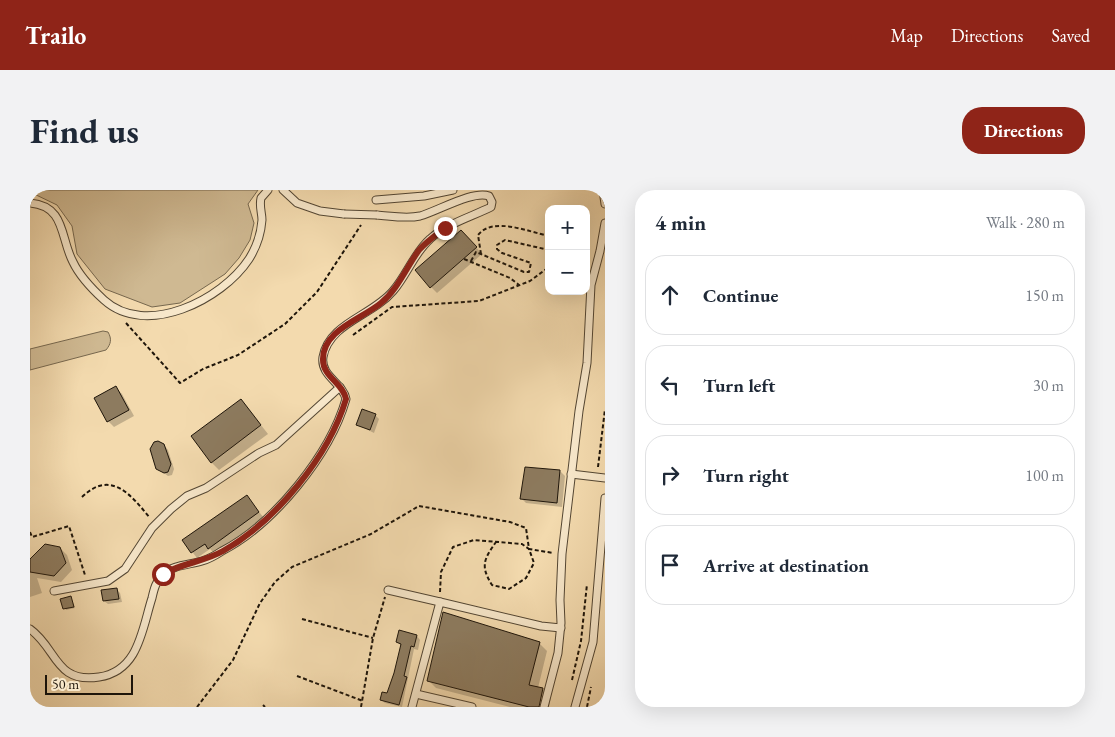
<!DOCTYPE html>
<meta charset="utf-8">
<style>
body{margin:0;font-family:"EB Garamond",serif;background:#f2f2f3;color:#1f2937}
.controls{position:absolute;right:15px;top:15px;display:grid;overflow:hidden;border-radius:10px;box-shadow:0 5px 20px #0002}
.controls button{width:45px;height:45px;display:grid;place-items:center;padding:0;border:0;border-bottom:1px solid #e0e1e3;background:#fff;color:#1f2937;font:25px sans-serif}
.scale{position:absolute;left:15px;bottom:12px;width:88px;box-sizing:border-box;padding-left:5px;border:2px solid #1e150a;border-top:0;font-size:14px;line-height:18px;white-space:nowrap;color:#1e150a;-webkit-text-stroke:4px #f7e7ca;paint-order:stroke}
.stop{position:absolute;width:15px;height:15px;margin:-11px;border:4px solid #8f2418;border-radius:50%;background:#fff}
.stop.end{background:#8f2418;border-color:#fff;box-shadow:0 1px 5px #0008}
.list{margin:0;padding:0;list-style:none}
h2{display:flex;justify-content:space-between;align-items:center;height:65px;margin:0;padding:0 20px;font-size:21px}
h2 small{font-size:16px;font-weight:400;color:#747a83}
.list li{display:grid;grid-template-columns:32px 1fr auto;gap:15px;align-items:center;box-sizing:border-box;height:80px;margin:0 10px 10px;padding:0 10px;border:1px solid #e0e1e3;border-radius:20px}
.list b{display:block;font-size:19px;white-space:nowrap}
.list em{font-size:16px;font-style:normal;color:#747a83}
.icon{flex:none;width:28px;height:28px;fill:none;stroke:currentColor;stroke-width:2;stroke-linecap:round;stroke-linejoin:round}
.map{position:relative;flex:none;width:575px;height:517px;overflow:hidden;border-radius:20px}
header{display:flex;align-items:center;gap:30px;box-sizing:border-box;height:70px;padding:0 25px;background:#8f2418;color:#fff}
header strong{font-size:24px}
nav{display:flex;gap:28px;margin-inline-start:auto;font-size:18px}
.intro{display:flex;align-items:center;justify-content:space-between;box-sizing:border-box;height:120px;padding:0 30px}
h1{margin:0;font-size:35px}
.button{padding:12px 22px;border-radius:20px;background:#8f2418;color:#fff;font-size:18px;font-weight:700}
main{display:flex;gap:30px;padding:0 30px}
aside{flex:1;background:#fff;border-radius:20px;box-shadow:0 5px 20px #0002}
.map>svg:first-child{display:block}
.green{fill:#cfb992;stroke:#76674e}
.shadow{fill:#0003}
.building{fill:#8d7b5f;stroke:#1e150a}
.lines{fill:none;stroke-linecap:round;stroke-linejoin:round}
.lane-casing{stroke:#534633;stroke-width:9}
.path{stroke:#1e150a;stroke-width:2;stroke-dasharray:4 2.5;stroke-linecap:butt}
.lane{stroke:#f7e7ca;stroke-width:7}
.lane-bridge-casing{stroke:#534633;stroke-width:9;stroke-linecap:butt}
.lane-bridge{stroke:#f7e7ca;stroke-width:7}
.route{stroke:#8f2418;stroke-width:6}
</style>
<header>
<strong>Trailo</strong>
<nav><a>Map</a><a>Directions</a><a>Saved</a></nav>
</header>
<div class="intro"><h1>Find us</h1><a class="button">Directions</a></div>
<main>
<div class="map">
<svg width="575" height="517" viewBox="0 0 575 517">
<rect width="100%" height="100%" fill="#f3daae"/>
<filter id="stains"><feTurbulence type="fractalNoise" baseFrequency=".004" numOctaves="4"/><feColorMatrix values="0 0 0 0 .2 0 0 0 0 .09 0 0 0 0 .02 0 0 0 .5 -.17"/></filter>
<radialGradient id="worn" r=".72"><stop offset=".6" stop-color="#630" stop-opacity="0"/><stop offset="1" stop-color="#630" stop-opacity=".3"/></radialGradient>
<g class="green">
<polygon points="0,0 228,0 218,14 224,33 220,50 209,68 195,84 150,113 122,117 75,99 47,64 42,36 27,15 0,2"/>
<path d="M 73,141 L 78,142 C 82,149 81,154 76,160 L 0,180 L 0,159 Z"/>
</g>
<g class="shadow">
<polygon points="437,47 452,64 407,103 401,97"/>
<polygon points="86,198 92,204 104,226 84,237 78,231"/>
<polygon points="211,210 238,244 189,280 181,272"/>
<polygon points="345,225 349,229 344,243 328,235"/>
<polygon points="134,255 138,260 144,279 142,285 138,286 127,278"/>
<polygon points="530,281 535,286 532,317 496,313 491,308"/>
<polygon points="217,307 234,328 185,364 180,359 167,368 153,350"/>
<polygon points="30,358 37,365 42,380 31,392 7,388 12,403 0,407 0,368 1,370"/>
<polygon points="86,399 90,403 92,412 78,414 74,411"/>
<polygon points="41,407 45,418 36,420 32,409"/>
<polygon points="370,442 387,446 390,450 388,460 384,459 372,517 355,513 351,510 358,504 372,456 367,452"/>
<polygon points="509,453 517,461 508,498 513,499 521,507 519,517 480,517 406,498 398,490"/>
</g>
<g class="building">
<polygon points="431,40 447,57 400,98 385,80"/>
<polygon points="86,196 99,220 77,232 64,208"/>
<polygon points="211,209 231,235 181,273 161,246"/>
<polygon points="332,219 346,224 340,240 326,235"/>
<polygon points="128,251 134,254 141,274 138,282 134,283 126,279 120,259 124,252"/>
<polygon points="495,277 530,280 527,313 490,309"/>
<polygon points="217,305 229,322 178,359 175,354 161,363 152,350"/>
<polygon points="15,354 30,357 36,373 24,386 0,382 0,369"/>
<polygon points="87,398 89,409 73,411 71,400"/>
<polygon points="41,406 44,417 33,419 30,409"/>
<polygon points="413,422 510,452 499,495 513,498 509,517 499,517 397,491"/>
<polygon points="369,440 387,445 384,457 381,456 374,486 377,487 369,515 350,510 352,502 357,503 364,483 371,454 366,452"/>
</g>
<g class="lines">
<defs>
<g id="lane">
<polyline points="253,0 267,13 290,21 314,24"/>
<polyline points="573,0 575,14"/>
<polyline points="346,10 394,6 423,0"/>
<path d="M 0,13 C 36,16 30,48 43,72 C 50,87 62,99 74,110 C 116,148 192,110 219,69 C 226,58 231,43 232,30 C 232,23 229,16 231,8 L 238,0"/>
<polyline points="541,284 575,288"/>
<polyline points="358,400 410,412"/>
<polyline points="24,401 78,391 95,379 122,338 141,319 157,306 176,298 229,263 246,255 310,197"/>
<path d="M 0,439 C 27,458 25,494 69,487 C 109,481 112,439 122,408 C 124,399 126,391 133,384 C 143,375 159,375 172,371 C 179,369 186,365 192,361 C 244,334 300,265 316,209 C 313,193 290,186 293,167 C 299,133 342,126 363,101 C 377,85 384,63 400,49 C 416,34 441,27 461,17 L 462,12 L 459,6 C 443,0 408,21 390,26 C 376,29 361,26 347,25"/>
<polyline points="386,504 442,517"/>
<polyline points="382,517 410,412 511,436 531,438"/>
<polyline points="514,517 528,463 531,433 530,410 532,364 549,221 557,173 561,95 570,61 575,33"/>
<polyline points="545,517 563,452 575,308"/>
</g>
</defs>
<use href="#lane" class="lane-casing"/>
<g class="path">
<path d="M 451,64 L 448,45 C 463,26 499,42 519,46"/>
<polyline points="434,69 480,88 489,95"/>
<polyline points="441,71 446,62 494,82 499,82 501,73 472,63 467,59 467,55 475,50 519,60"/>
<polyline points="96,133 150,193 173,179 208,165 255,134 287,102 331,35"/>
<polyline points="323,145 362,117 449,111 500,91 519,77"/>
<polyline points="568,277 575,219"/>
<path d="M 52,307 C 81,279 101,305 120,328"/>
<polyline points="0,342 2,347 39,336 55,385"/>
<path d="M 410,402 L 411,382 L 423,357 L 444,350 L 492,354 L 499,359 L 504,373 L 496,388 L 479,399 L 462,395 C 450,376 454,369 466,352"/>
<polyline points="272,429 343,448"/>
<polyline points="267,486 333,511"/>
<polyline points="542,490 551,451 557,394"/>
<polyline points="233,515 235,517"/>
<polyline points="167,517 203,470 230,413 245,392 262,377 341,344 389,316 480,332 496,338 499,359 523,363"/>
<polyline points="331,517 343,448 355,407"/>
<polyline points="557,517 561,497"/>
</g>
<use href="#lane" class="lane"/>
<defs>
<polyline id="lane-bridge" points="314,24 347,25"/>
</defs>
<use href="#lane-bridge" class="lane-bridge-casing"/>
<use href="#lane-bridge" class="lane-bridge"/>
</g>
<g class="lines">
<path class="route" d="M 133,384 C 152,373 174,372 193,361 C 246,331 299,266 316,209 C 313,193 293,187 293,170 C 292,140 332,129 351,113 C 368,99 376,78 389,60 C 397,51 406,45 415,38"/>
</g>
<rect width="100%" height="100%" filter="url(#stains)"/>
<rect width="100%" height="100%" fill="url(#worn)"/>
</svg>
<div class="controls">
<button>+</button>
<button>−</button>
</div>
<div class="scale">50 m</div>
<div class="stop" style="left:133px;top:384px"></div>
<div class="stop end" style="left:415px;top:38px"></div>
</div>
<aside>
<h2>4 min<small>Walk · 280 m</small></h2>
<ul class="list">
<li><svg class="icon" aria-label="ahead" viewBox="0 0 24 24"><path d="M12 20V5M6 11l6-6 6 6"/></svg><div><b>Continue</b></div><em>150 m</em></li>
<li><svg class="icon" aria-label="left" viewBox="0 0 24 24"><path d="M17 20v-9H6M10 6l-5 5 5 5"/></svg><div><b>Turn left</b></div><em>30 m</em></li>
<li><svg class="icon" aria-label="right" viewBox="0 0 24 24"><path d="M7 20v-9h11M14 6l5 5-5 5"/></svg><div><b>Turn right</b></div><em>100 m</em></li>
<li><svg class="icon" aria-label="arrive" viewBox="0 0 24 24"><path d="M6 21V4h12l-3 4 3 4H6"/></svg><div><b>Arrive at destination</b></div></li>
</ul>
</aside>
</main>
